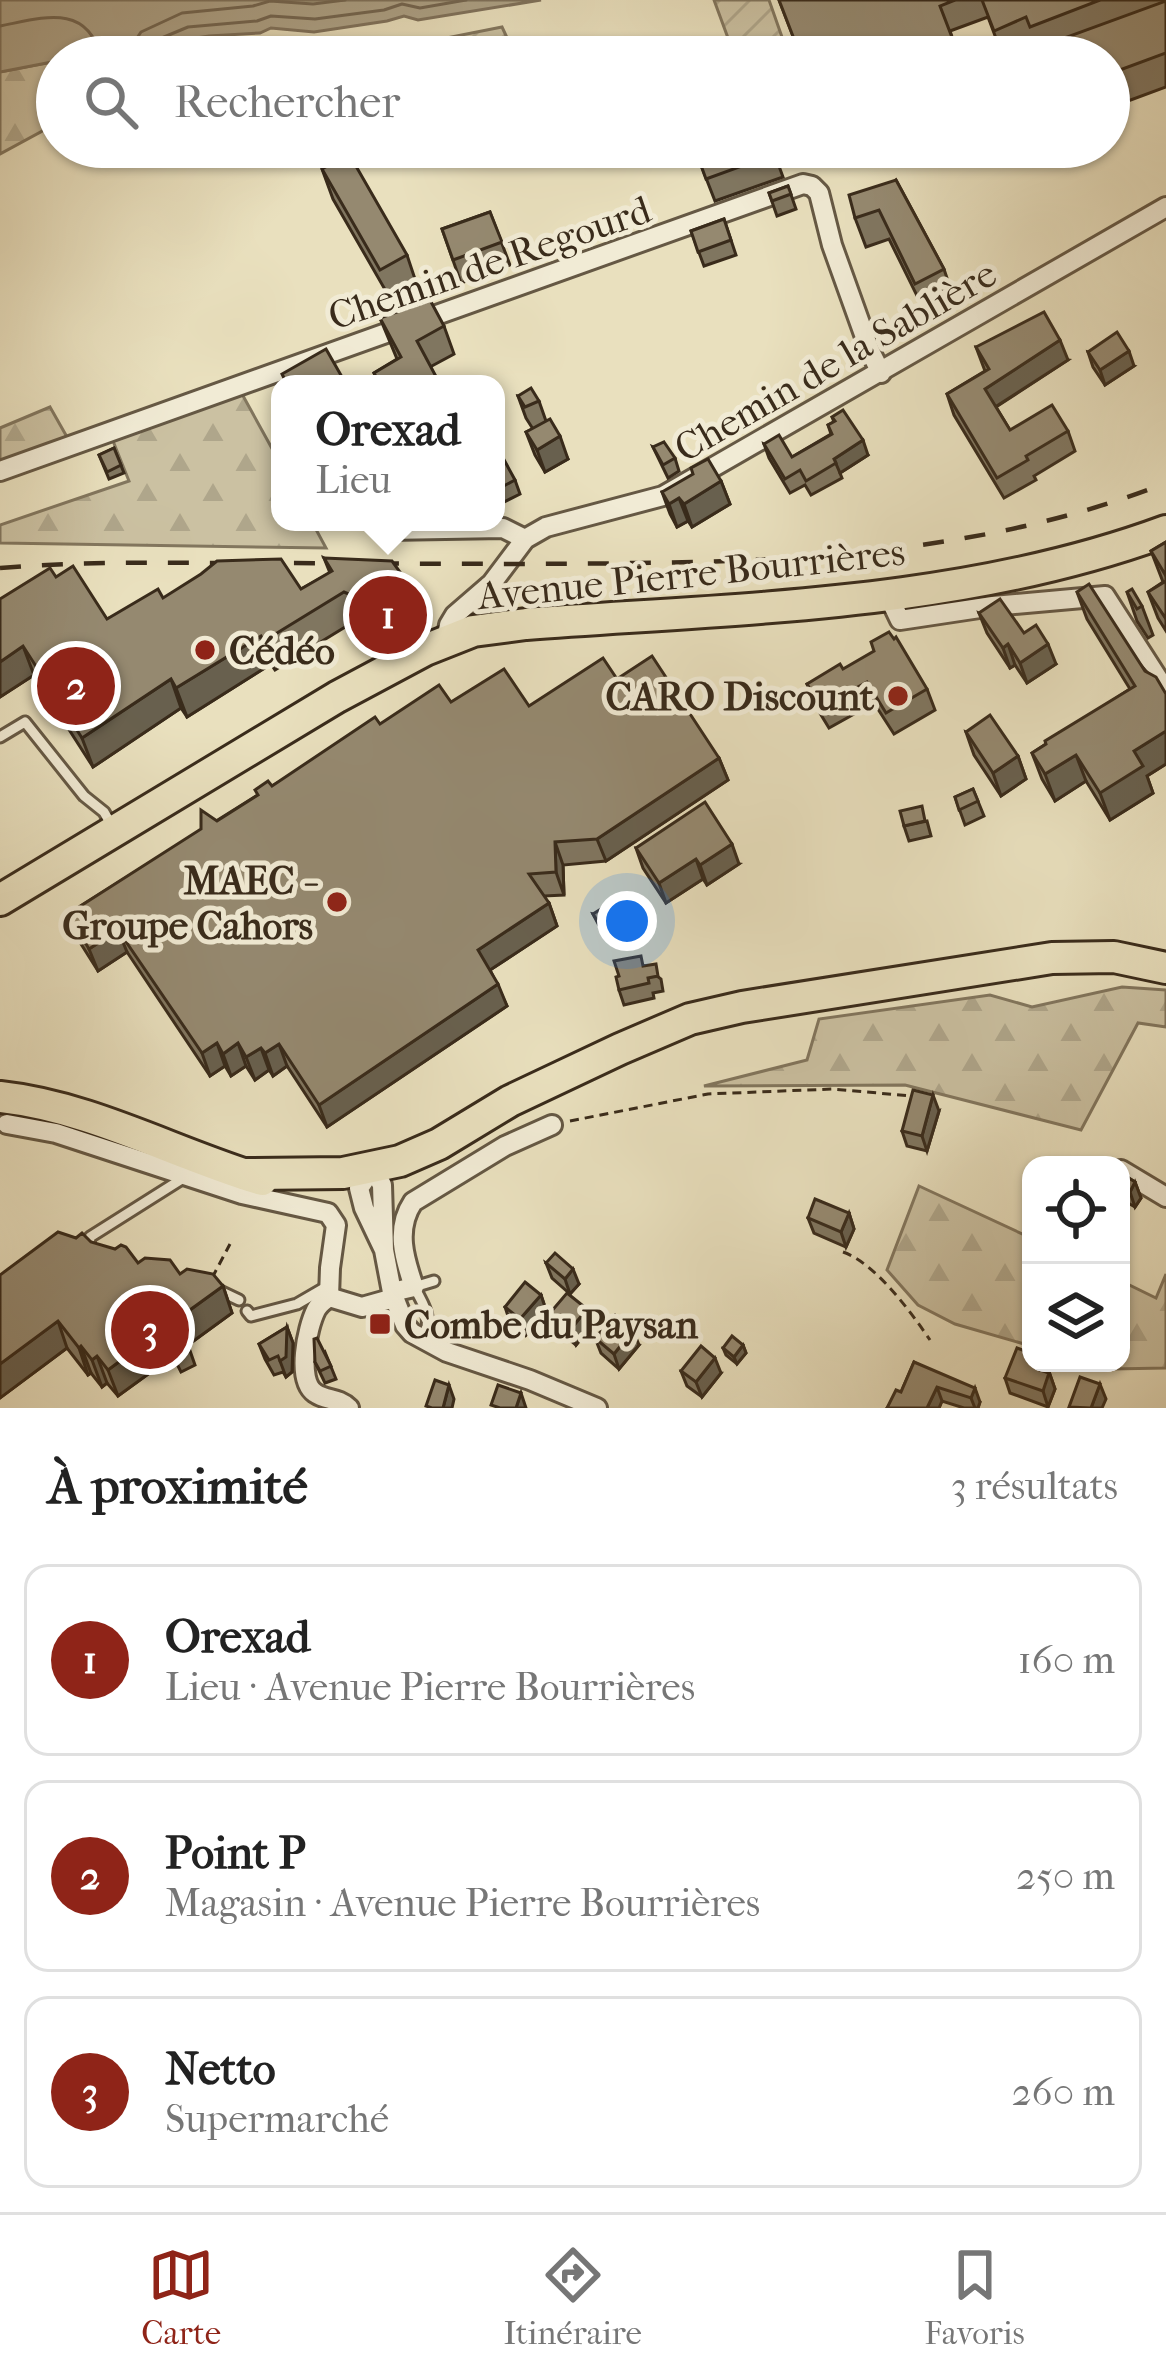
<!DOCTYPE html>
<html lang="fr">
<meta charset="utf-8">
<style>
body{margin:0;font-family:"IM FELL French Canon",serif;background:#f2f2f2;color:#222}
.controls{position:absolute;right:36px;bottom:36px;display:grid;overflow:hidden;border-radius:24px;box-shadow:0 3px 9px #0004}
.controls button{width:108px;height:108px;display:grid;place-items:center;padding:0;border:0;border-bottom:3px solid #e0e0e0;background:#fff;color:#222;font:60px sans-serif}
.you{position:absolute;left:627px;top:921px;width:42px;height:42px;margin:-30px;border:9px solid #fff;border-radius:50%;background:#1a73e8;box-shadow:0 0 0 18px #1a73e833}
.badge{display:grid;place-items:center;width:78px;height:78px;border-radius:50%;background:#8f2418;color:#fff;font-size:39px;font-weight:700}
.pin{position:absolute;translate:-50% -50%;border:6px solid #fff;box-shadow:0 3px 12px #0006}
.popup{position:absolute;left:271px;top:375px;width:234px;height:156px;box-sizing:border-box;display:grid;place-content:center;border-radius:24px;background:#fff;filter:drop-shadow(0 3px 9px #0005);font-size:39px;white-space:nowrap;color:#767676}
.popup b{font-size:45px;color:#222}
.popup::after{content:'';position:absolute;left:50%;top:100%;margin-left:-24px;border:24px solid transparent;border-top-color:#fff}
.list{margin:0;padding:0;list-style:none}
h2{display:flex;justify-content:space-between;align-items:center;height:156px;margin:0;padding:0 48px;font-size:51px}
h2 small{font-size:39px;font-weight:400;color:#767676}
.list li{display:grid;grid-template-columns:78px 1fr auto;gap:36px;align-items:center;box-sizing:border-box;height:192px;margin:0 24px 24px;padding:0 24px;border:3px solid #e0e0e0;border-radius:24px}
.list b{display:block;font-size:45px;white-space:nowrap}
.list p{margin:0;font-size:39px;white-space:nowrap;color:#767676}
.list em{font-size:39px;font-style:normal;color:#767676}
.icon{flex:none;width:66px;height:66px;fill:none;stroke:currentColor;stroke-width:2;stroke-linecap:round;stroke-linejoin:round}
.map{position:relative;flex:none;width:1166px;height:1408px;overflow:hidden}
.search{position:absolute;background:#fff;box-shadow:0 3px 9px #0004;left:36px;right:36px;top:36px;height:132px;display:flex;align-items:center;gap:30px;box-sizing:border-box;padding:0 42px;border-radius:66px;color:#767676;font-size:45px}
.sheet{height:804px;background:#fff}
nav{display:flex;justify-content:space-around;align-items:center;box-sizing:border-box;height:168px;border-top:3px solid #e0e0e0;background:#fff;font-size:33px;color:#767676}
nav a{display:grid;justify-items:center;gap:6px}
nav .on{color:#8f2418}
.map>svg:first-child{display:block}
.forest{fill:url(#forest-firs);stroke:#82765e;stroke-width:3}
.garden{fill:url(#garden-furrows);stroke:#82765e;stroke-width:3}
.water{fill:#ada287;stroke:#7f725c;stroke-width:3}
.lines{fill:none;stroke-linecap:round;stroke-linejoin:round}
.shore{stroke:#736651;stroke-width:3}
.service-casing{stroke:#655844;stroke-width:15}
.minor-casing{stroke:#655844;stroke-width:24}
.primary-casing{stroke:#392b1b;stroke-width:36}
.path{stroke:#392b1b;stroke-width:3;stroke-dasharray:9 6;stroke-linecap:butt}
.service{stroke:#f1ebd5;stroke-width:9}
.minor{stroke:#f1ebd5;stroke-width:18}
.primary{stroke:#e9e0be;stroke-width:30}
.rail{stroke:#392b1b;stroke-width:4.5;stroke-dasharray:21 21;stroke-linecap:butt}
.wall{fill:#807660;stroke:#392b1b;stroke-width:3}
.shaded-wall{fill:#68604e;stroke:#392b1b;stroke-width:3}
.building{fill:#958970;stroke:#392b1b;stroke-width:3}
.poi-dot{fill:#8f2418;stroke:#f1ebd5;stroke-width:4.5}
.labels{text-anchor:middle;stroke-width:10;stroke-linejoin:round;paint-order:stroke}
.street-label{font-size:39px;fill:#392b1b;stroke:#f1ebd5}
.poi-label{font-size:39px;font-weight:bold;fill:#392b1b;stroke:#f1ebd5;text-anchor:start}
</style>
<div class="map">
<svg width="1166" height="1408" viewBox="0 0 1166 1408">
<defs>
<pattern id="forest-firs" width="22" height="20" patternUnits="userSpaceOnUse" patternTransform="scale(3)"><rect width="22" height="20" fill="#cbc1a2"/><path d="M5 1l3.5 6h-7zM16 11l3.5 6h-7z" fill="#afa68b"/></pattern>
<pattern id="garden-furrows" width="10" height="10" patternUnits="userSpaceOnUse" patternTransform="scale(3)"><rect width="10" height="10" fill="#cbc1a2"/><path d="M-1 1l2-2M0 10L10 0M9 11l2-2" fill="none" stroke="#afa68b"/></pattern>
</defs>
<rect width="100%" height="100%" fill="#e9e0be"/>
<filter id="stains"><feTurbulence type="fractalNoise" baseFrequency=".00167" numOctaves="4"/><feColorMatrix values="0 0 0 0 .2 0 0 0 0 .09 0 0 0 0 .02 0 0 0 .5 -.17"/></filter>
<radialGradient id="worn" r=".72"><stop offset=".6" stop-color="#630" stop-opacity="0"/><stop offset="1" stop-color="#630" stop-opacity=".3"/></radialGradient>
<g class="forest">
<polygon points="209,36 220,56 218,57 146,57 190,39"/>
<polygon points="57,61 57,123 0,154 0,72"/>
<polygon points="242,394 280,463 280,522 312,522 326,548 0,543 0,525 129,481 113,441"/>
<polygon points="50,407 67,437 0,462 0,428"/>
<polygon points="1122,987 1166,990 1166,1027 1138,1023 1081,1130 905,1085 704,1086 807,1060 819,1019 990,995 1032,1007"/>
<polygon points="919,1186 1031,1238 1031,1346 955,1324 918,1305 887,1270"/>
<polygon points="1166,1274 1166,1368 1111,1369 1091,1363 1121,1363 1121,1281 1156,1298"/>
</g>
<g class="garden">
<polygon points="714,0 769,0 789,57 735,57"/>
<polygon points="502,27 516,57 445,57 436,40"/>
</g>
<polygon class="water" points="0,0 541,0 418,20 404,16 387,21 314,32 271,28 260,33 209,36 190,39 146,57 57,57 57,61 0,72"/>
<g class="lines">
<g class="shore">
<path d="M 0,26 C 42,18 87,2 101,57"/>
<polyline points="131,57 133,44 141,32 182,13 253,6 270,1 313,4 345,0"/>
<polyline points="147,57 147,49 152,42 188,27 257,21 271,16 315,19 384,10 402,4 420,8 466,0"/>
</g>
<defs>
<g id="service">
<polyline points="0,737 25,722 84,796 104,812 112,826"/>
<polyline points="93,1250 89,1245 90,1237 185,1177"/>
<polyline points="218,1290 239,1300"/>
<polyline points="247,1311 251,1316 297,1304 328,1286"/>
<path d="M 423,1340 C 433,1319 425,1306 414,1287 L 434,1281"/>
</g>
<g id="minor">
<polyline points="0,471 803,184 812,186 819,193 832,245 870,351 881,373"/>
<polyline points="387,530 503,528 525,539"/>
<polyline points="888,595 900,620 993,606 1105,596 1166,691"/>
<polyline points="446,640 449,625 455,615 492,583 525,539 546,527 663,496 1166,207"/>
<polyline points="7,1124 56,1133 242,1194 328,1213 336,1225 330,1268 329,1297"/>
<polyline points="1121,1170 1166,1197"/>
<polyline points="384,1250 364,1208 359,1188 373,1168 382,1185 384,1250 392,1292 405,1325 412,1333 447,1352 530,1380 597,1408"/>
<path d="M 392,1292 L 414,1287 C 404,1258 395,1229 413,1202 L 505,1146 L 552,1125"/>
<path d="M 329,1297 C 324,1301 319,1304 316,1310 C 307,1328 296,1380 315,1393 C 326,1401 338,1397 349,1408"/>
<polyline points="329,1297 362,1307 394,1298"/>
</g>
<g id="primary">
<path d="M 0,900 L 337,697 L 425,650 L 473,631 L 526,624 C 739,608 963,606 1166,531"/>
<path d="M 0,1097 C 92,1107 175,1154 262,1180"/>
<polyline points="244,1174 343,1173 400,1161 439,1144 510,1101 620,1049 690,1019 742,1007 1052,958 1114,957 1166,968"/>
</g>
</defs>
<use href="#service" class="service-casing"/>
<use href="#minor" class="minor-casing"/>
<use href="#primary" class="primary-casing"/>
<g class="path">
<polyline points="570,1121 708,1094 832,1089 912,1096"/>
<path d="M 843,1252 C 875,1263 911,1312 930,1340"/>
<polyline points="212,1278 230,1244"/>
</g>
<use href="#service" class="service"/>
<use href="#minor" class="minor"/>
<use href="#primary" class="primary"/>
<path class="rail" d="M 0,568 C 82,561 164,563 246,563 C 377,563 507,565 638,563 C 818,561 997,549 1166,483"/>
</g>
<g class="wall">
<polygon points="779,0 1166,0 1166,87 1109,108 1109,57 1058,46 1040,53 1036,43 1003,57 988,17 950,31 959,57 801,57"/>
<polygon points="772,147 783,177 715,201 699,160"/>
<polygon points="322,169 407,255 417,285 391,300 333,199"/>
<polygon points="896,180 944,269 954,299 926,314 889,239 866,247 855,218"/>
<polygon points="788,186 796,209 777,216 769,193"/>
<polygon points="490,212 510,265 461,283 442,229"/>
<polygon points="724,219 736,255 704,266 691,231"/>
<polygon points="380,318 444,326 454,354 430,367 440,384 378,384 374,373 397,359"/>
<polygon points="976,347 1068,360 996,407 1010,430 1068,431 1075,451 1034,476 1036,480 1004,498 954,415 947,394 985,371"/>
<polygon points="1088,352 1134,366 1105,385 1093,367"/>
<polygon points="518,396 539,401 546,421 568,459 545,472 535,455 526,432 533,429 526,418"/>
<polygon points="832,417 868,455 840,473 842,478 811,495 805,485 790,493 769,458 764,444 792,457 831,434 828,425 834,422"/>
<polygon points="653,447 675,458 679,471 668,478"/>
<polygon points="114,448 124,473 109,479 99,455"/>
<polygon points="496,459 515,480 520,494 496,506"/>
<polygon points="721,481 730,504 692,527 688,521 677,527 670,514 662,492"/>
<polygon points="1166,542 1166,631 1158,618 1148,592 1163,582 1151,551"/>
<polygon points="324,558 415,608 372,634 366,626 355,621 275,670 271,664 187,717 181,708 93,767 34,675 0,697 56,577 107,619 163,598 301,589 330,573"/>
<polygon points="1077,592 1166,694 1166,764 1147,776 1153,793 1110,820 1086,781 1055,801 1042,779 1032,753 1130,689 1087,619"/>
<polygon points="1127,592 1142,606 1153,635 1148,638 1137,621"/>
<polygon points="979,613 1024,633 1056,664 1027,683 1015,665 1010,668 987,633"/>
<polygon points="843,669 927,689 935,710 894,734 874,703 829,728 815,705 807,684"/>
<polygon points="617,679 719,758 728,780 606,861 563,865 564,895 543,896 549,903 557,926 490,970 507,1006 327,1127 287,1066 273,1076 269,1070 255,1080 246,1066 231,1076 225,1066 210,1076 127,952 98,971 76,936 68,914 272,786 380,724 451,702 529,706"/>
<polygon points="966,732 1018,756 1026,779 1001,796 974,755"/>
<polygon points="973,789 984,816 965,825 955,797"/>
<polygon points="927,821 931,836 909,841 904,826"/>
<polygon points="636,848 739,864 707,885 703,879 666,903 643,868"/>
<polygon points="593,914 611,919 614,926 603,933"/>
<polygon points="644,966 661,979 663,991 653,993 654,998 624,1005 619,990"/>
<polygon points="939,1111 927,1151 907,1146 902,1131"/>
<polygon points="1121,1173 1135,1182 1141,1198 1135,1207 1121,1199"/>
<polygon points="849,1213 854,1229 846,1247 814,1233 808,1218"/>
<polygon points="91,1242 138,1263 223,1286 232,1313 188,1345 195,1365 181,1372 173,1356 118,1396 107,1383 102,1387 91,1373 88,1375 67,1348 0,1398 0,1275"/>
<polygon points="546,1263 579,1284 570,1294 552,1278"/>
<polygon points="541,1295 546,1310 526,1335 510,1322 505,1307"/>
<polygon points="587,1309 593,1324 576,1345 556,1328 550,1313"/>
<polygon points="287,1327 293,1343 292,1372 286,1377 283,1372 274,1375 265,1359 259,1344"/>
<polygon points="595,1338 639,1345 619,1369 601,1353"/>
<polygon points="743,1345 746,1353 737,1364 726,1355 723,1348"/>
<polygon points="325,1352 336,1379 325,1383 315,1362"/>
<polygon points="914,1362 980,1402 978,1408 964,1408 942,1401 939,1408 887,1408 901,1392"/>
<polygon points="1043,1363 1046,1363 1055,1389 1048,1407 1010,1393 1005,1378"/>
<polygon points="681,1371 721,1373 702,1397 687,1386"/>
</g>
<g class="shaded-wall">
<polygon points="1060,340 1068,360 992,409 985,389"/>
<polygon points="1129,351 1134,366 1105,385 1100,370"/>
<polygon points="560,436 568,459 545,472 537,450"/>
<polygon points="863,440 868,455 840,473 834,459"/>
<polygon points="721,481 730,504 692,527 684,504"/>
<polygon points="679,498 688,521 677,527 669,504"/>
<polygon points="405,579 415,608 372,634 361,606"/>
<polygon points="261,636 271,664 187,717 176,688"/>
<polygon points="1008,644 1015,665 1010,668 1003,648"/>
<polygon points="1048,644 1056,664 1027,683 1020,663"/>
<polygon points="23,646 34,675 0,697 0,662"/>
<polygon points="171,679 181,708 93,767 82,738"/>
<polygon points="1166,731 1166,764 1147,776 1153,793 1110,820 1100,793 1134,751"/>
<polygon points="1076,755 1086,781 1055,801 1045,774"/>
<polygon points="1018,756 1026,779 1001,796 993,773"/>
<polygon points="719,758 728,780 606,861 597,839"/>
<polygon points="555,842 563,865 564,895 556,872"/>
<polygon points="732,844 739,864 707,885 700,865"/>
<polygon points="696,859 703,879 666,903 659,883"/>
<polygon points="549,903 557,926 487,972 478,950"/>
<polygon points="118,930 127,952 98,971 89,949"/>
<polygon points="498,984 507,1006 327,1127 319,1105"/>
<polygon points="217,1043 225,1066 210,1076 202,1053"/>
<polygon points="238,1043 246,1066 231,1076 223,1054"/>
<polygon points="279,1044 287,1066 273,1076 265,1053"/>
<polygon points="261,1048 269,1070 255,1080 246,1057"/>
<polygon points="933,1095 939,1111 927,1151 922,1136"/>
<polygon points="1135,1182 1141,1198 1135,1207 1130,1192"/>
<polygon points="849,1213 854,1229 846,1247 841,1232"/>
<polygon points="573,1269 579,1284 570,1294 565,1279"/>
<polygon points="223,1286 232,1313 188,1345 176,1320"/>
<polygon points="541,1295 546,1310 526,1335 520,1319"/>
<polygon points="587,1309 593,1324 576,1345 570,1330"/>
<polygon points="58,1321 67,1348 0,1398 0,1364"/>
<polygon points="287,1327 293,1343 292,1372 286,1377 280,1361"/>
<polygon points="163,1329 173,1356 118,1396 108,1370"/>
<polygon points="633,1330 639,1345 619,1369 614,1354"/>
<polygon points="743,1345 746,1353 737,1364 734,1357"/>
<polygon points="81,1346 91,1373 88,1375 79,1348"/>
<polygon points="97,1356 107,1383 102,1387 92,1360"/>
<polygon points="715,1358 721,1373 702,1397 696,1382"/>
<polygon points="1043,1363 1046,1363 1055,1389 1048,1407 1043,1391 1040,1370"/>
<polygon points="1100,1384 1106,1399 1102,1408 1091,1408"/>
<polygon points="449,1385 454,1399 452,1408 443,1408"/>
<polygon points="937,1387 942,1401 939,1408 927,1408"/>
<polygon points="975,1388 980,1402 978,1408 975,1408 971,1398"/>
<polygon points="521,1393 526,1408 516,1408"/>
</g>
<g class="building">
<polygon points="779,0 955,0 940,6 953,40 937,46 941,57 801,57"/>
<polygon points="982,0 1100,0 1030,27 1026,17 994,31"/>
<polygon points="1166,1 1166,53 1109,74 1109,57 1063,57 1056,41"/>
<polygon points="741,147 772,147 775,154 706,179 699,160"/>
<polygon points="349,154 407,255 380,270 322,169"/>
<polygon points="896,180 944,269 915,284 879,210 855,218 849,195"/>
<polygon points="788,186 791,194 772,201 769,193"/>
<polygon points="490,212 502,242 453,260 442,229"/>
<polygon points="724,219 731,240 698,252 691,231"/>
<polygon points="430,300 444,326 417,341 440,384 380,384 374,373 401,357 380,318"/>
<polygon points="1044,312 1060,340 985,389 1010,430 1052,405 1068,431 1026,456 1028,460 997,478 947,394 989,369 976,347"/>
<polygon points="1117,332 1129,351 1100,370 1088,352"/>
<polygon points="326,349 346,384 300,384 299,382 287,384 282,374"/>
<polygon points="531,388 539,401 525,407 518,396"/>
<polygon points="843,410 863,440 834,459 836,463 806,481 800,470 785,479 764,444 779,435 792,457 832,434 828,425 835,421 832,417"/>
<polygon points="550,419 560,436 537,450 526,432"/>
<polygon points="664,442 675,458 663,465 653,447"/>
<polygon points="114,448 121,465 107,472 99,455"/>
<polygon points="502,456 515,480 496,490 496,459"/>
<polygon points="708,459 721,481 684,504 679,498 669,504 662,492 693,474 691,468"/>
<polygon points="1166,542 1166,576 1151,551"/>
<polygon points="324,558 392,561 405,579 361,606 356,597 344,592 264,641 261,636 176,688 171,679 82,738 23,646 0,662 0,599 50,568 56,577 73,566 107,619 158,589 163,598 201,574 217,561 281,559 301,589 332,571"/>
<polygon points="1166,581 1166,619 1148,592"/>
<polygon points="1089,584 1145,671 1156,677 1166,694 1166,731 1134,751 1143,766 1100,793 1076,755 1045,774 1032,753 1046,744 1045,741 1135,686 1077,592"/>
<polygon points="1132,589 1142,606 1137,609 1127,592"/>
<polygon points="1000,599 1024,633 1036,625 1048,644 1020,663 1008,644 1003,648 979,613"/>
<polygon points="889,632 894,639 896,637 927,689 886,713 867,682 821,707 807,684 840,664 843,669 874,651 871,642"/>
<polygon points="652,656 719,758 597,839 555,842 556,872 529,874 549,903 478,950 498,984 319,1105 279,1044 265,1053 261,1048 246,1057 238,1043 223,1054 217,1043 202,1053 118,930 89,949 68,914 201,829 201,810 217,821 258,795 255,790 268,781 272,786 375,717 380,724 439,685 451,702 504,669 529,706 603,658 617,679"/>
<polygon points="990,715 1018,756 993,773 966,732"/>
<polygon points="973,789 978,801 959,810 955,797"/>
<polygon points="705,802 732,844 700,865 696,859 659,883 636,848"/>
<polygon points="922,806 925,821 904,826 900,811"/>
<polygon points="604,907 611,919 600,925 593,914"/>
<polygon points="641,956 643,966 656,964 658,976 648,978 649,983 619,990 616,977 619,976 614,961"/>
<polygon points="913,1090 933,1095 922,1136 902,1131"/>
<polygon points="1121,1173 1135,1182 1130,1192 1121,1187"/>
<polygon points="815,1199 849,1213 841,1232 808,1218"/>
<polygon points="58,1232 76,1238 82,1233 91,1242 115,1249 121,1245 126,1247 138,1263 145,1258 170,1260 180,1274 187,1269 213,1274 223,1286 176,1320 186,1338 172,1345 163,1329 108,1370 97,1356 92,1360 81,1346 79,1348 58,1321 0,1364 0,1275"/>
<polygon points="555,1253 573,1269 565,1279 546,1263"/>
<polygon points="525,1282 541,1295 520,1319 505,1307"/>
<polygon points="567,1293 587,1309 570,1330 550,1313"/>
<polygon points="615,1315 633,1330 614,1354 595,1338"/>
<polygon points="287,1327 286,1357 280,1361 278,1356 269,1360 259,1344"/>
<polygon points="732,1336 743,1345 734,1357 723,1348"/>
<polygon points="317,1338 331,1366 320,1371 315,1362 314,1339"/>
<polygon points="701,1346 715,1358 696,1382 681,1371"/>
<polygon points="1017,1348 1031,1353 1031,1363 1043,1363 1040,1370 1049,1373 1043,1391 1005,1378"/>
<polygon points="914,1362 975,1388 971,1398 937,1387 927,1408 887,1408 896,1390 901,1392"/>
<polygon points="1080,1377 1100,1384 1091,1408 1069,1407"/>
<polygon points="435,1380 449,1385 443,1408 432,1408 426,1406"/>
<polygon points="498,1385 521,1393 516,1408 500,1408 491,1405"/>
</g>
<g class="poi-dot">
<circle cx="205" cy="650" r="12"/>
<circle cx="898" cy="696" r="12"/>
<circle cx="337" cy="902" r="12"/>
<rect x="368" y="1312" width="24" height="24" rx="6"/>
</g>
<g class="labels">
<g class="street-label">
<text transform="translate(489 262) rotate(-19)" y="14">Chemin de Regourd</text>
<text transform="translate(835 360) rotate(-30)" y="14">Chemin de la Sablière</text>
<text transform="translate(691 573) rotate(-6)" y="14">Avenue Pierre Bourrières</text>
</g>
<g class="poi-label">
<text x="229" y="664">Cédéo</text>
<text x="874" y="710" text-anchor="end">CARO Discount</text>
<text x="313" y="894" text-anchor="end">MAEC -<tspan x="313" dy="45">Groupe Cahors</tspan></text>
<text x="404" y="1338">Combe du Paysan</text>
</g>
</g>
<rect width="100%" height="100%" filter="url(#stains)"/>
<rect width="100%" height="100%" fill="url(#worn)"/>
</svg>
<div class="controls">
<button><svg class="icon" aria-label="locate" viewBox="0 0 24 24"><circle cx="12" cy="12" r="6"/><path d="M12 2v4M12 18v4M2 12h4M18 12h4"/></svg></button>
<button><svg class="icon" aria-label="layers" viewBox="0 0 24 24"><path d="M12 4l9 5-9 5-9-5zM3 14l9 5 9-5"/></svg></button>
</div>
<div class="you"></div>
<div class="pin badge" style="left:388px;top:615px">1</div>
<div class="popup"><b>Orexad</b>Lieu</div>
<div class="pin badge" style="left:76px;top:686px">2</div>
<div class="pin badge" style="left:150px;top:1330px">3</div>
<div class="search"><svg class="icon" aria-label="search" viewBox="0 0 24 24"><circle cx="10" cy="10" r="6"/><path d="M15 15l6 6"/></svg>Rechercher</div>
</div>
<section class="sheet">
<h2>À proximité<small>3 résultats</small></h2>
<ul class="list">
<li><span class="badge">1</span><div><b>Orexad</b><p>Lieu · Avenue Pierre Bourrières</p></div><em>160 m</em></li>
<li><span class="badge">2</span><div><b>Point P</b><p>Magasin · Avenue Pierre Bourrières</p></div><em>250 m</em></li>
<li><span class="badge">3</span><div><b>Netto</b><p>Supermarché</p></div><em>260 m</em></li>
</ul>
</section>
<nav>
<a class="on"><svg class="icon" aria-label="map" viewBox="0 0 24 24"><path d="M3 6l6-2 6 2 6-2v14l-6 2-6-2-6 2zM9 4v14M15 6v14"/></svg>Carte</a>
<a><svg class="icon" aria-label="directions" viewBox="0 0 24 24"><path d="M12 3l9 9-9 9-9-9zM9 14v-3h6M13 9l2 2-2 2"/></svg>Itinéraire</a>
<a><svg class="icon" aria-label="saved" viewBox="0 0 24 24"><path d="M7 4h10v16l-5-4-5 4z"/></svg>Favoris</a>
</nav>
